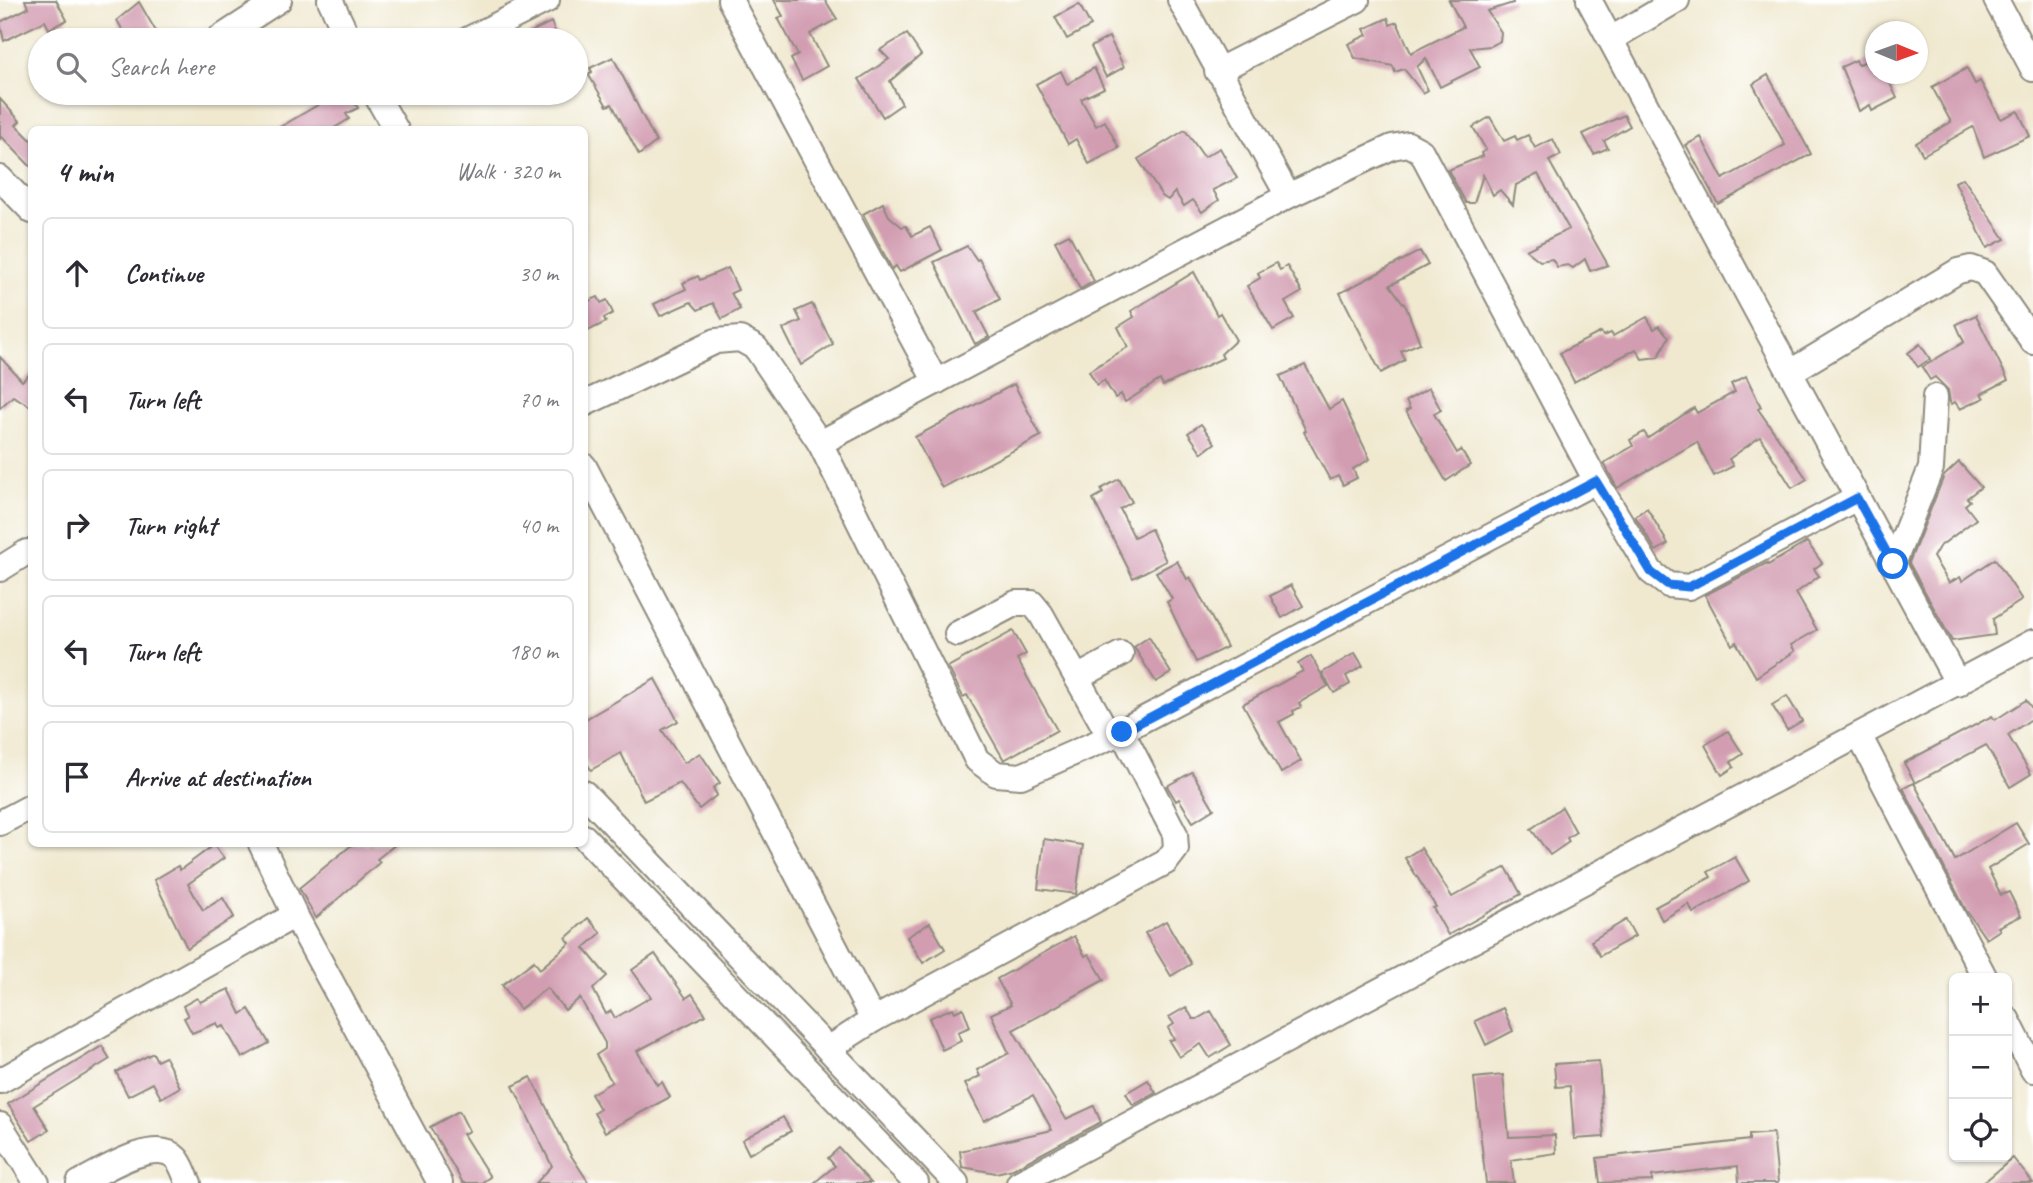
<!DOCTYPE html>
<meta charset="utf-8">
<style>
body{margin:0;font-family:Caveat,sans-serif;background:#f7f7f7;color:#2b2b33}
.controls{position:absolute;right:21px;bottom:21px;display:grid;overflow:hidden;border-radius:10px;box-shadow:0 2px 5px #0004}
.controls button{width:63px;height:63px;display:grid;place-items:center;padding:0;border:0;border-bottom:2px solid #e1e1e2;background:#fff;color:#2b2b33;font:35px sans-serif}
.compass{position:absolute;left:1865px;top:21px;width:63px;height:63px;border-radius:50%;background:#fff;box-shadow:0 2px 5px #0004;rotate:91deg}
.stop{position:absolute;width:21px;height:21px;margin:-16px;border:5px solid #1a73e8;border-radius:50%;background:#fff}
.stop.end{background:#1a73e8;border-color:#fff;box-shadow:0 2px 7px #0008}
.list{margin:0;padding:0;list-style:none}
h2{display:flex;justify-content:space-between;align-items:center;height:91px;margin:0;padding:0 28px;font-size:30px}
h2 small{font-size:23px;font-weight:400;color:#7c7c81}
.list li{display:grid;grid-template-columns:46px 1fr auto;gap:21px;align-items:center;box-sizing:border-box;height:112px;margin:0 14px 14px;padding:0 14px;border:2px solid #e1e1e2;border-radius:10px}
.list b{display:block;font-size:26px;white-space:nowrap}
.list em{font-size:23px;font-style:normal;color:#7c7c81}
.icon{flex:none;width:38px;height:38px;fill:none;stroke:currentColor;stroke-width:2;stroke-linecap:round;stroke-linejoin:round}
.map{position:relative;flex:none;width:2033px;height:1183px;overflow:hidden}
.search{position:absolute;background:#fff;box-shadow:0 2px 5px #0004;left:28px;top:28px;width:560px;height:77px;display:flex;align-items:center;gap:18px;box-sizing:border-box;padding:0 24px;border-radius:38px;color:#7c7c81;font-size:26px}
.panel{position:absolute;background:#fff;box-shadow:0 2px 5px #0004;left:28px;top:126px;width:560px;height:721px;border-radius:10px}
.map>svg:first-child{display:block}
.building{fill:#d29cb1}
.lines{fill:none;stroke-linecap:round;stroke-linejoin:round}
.minor-casing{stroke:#8e8a7e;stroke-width:28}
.minor{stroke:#fff;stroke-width:24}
.route{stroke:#1a73e8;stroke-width:9}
</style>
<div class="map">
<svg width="2033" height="1183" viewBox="0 0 2033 1183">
<rect width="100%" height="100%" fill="#fff"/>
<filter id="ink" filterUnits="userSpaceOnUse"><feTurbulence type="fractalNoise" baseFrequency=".0143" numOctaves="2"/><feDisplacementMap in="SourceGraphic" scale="14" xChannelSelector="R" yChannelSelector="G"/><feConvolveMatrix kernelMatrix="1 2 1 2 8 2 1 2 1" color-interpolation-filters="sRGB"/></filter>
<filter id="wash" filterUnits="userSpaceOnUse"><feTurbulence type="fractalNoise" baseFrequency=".00686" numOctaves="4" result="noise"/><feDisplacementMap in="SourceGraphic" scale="28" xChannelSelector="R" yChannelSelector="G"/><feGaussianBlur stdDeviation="1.57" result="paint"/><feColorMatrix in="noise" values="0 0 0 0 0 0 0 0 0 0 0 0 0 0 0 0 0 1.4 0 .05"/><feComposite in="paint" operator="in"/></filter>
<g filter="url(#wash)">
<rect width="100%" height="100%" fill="#f0e9d0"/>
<g id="blocks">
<g class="building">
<polygon points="25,0 56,0 67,20 49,29 45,21 4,41 0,22 28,8"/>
<polygon points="774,0 825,0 837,19 810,34 827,66 802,80 791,59 798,55 778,18 783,16"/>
<polygon points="1449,0 1512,0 1513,3 1487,11 1501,32 1500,41 1490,46 1470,48 1480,67 1440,87 1426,58 1417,67 1428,90 1423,93 1404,69 1395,72 1393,66 1355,58 1348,44 1367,35 1364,29 1388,18 1390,25 1397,22 1411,53 1463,27"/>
<polygon points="139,2 161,40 128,40 117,20"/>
<polygon points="1079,4 1091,26 1067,39 1055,17"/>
<polygon points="551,22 559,40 515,40"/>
<polygon points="907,34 921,55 890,81 902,104 883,117 859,79 889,59 880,50"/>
<polygon points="1109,37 1124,67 1106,77 1091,47"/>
<polygon points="613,57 656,142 639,155 612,104 607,106 588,74 592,72 590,68"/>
<polygon points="1870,59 1875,74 1887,77 1897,98 1872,111 1870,105 1859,111 1841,67 1856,60 1858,65"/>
<polygon points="1094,68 1104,88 1081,99 1096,126 1105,121 1119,148 1089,164 1076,139 1068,144 1036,84 1061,71 1067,84"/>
<polygon points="1967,68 1975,84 1980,81 2001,119 2018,111 2030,136 1984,157 1973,127 1923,155 1916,143 1951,122 1932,87"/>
<polygon points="1768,75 1811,154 1718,204 1686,145 1701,137 1723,179 1785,145 1753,84"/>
<polygon points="317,93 349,93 358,108 346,114 349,119 331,130 275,130 323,102"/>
<polygon points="0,99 20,121 16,125 32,141 32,168 2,137 0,139"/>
<polygon points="1624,115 1630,126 1604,141 1608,148 1594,154 1583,134"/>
<polygon points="1490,117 1504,141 1515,136 1517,140 1528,135 1535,148 1553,139 1561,155 1549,161 1608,265 1590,271 1585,259 1573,268 1568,265 1557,267 1552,259 1540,261 1526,250 1569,229 1538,174 1516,185 1513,205 1500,190 1493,195 1483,175 1474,203 1466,203 1448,170 1483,156 1481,153 1486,150 1473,127"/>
<polygon points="1185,130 1204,157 1220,148 1237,178 1213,190 1219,200 1202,212 1193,200 1184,206 1175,192 1168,200 1162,196 1138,159"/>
<polygon points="1963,178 2005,239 1987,248 1955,182"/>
<polygon points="883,203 889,216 902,227 906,226 912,236 930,227 942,250 900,272 896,266 892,269 863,214"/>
<polygon points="1069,234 1094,281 1080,289 1055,241"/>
<polygon points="967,246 977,260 979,259 1000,299 976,312 989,337 975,344 934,262"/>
<polygon points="1420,251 1428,265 1390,285 1406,307 1420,343 1401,351 1405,360 1381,373 1340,293"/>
<polygon points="1276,263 1280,270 1287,266 1302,292 1285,302 1294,318 1273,330 1247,286 1260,278 1258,273"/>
<polygon points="728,268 738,290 731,293 740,309 722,319 713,303 698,310 691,302 660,316 654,304 686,289 683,283 698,276 700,280"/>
<polygon points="1194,272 1217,315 1220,313 1236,340 1221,354 1223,358 1163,386 1160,380 1125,402 1121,394 1115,398 1104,380 1097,385 1089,371 1128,347 1118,327 1134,317 1131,311"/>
<polygon points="598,297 601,303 607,300 613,313 604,318 606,322 584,333 584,303"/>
<polygon points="812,304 833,344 801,365 783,329 801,321 796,311"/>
<polygon points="1976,315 2008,380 1981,394 1984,398 1960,409 1955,402 1951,404 1950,402 1948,390 1935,377 1930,380 1922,367 1964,342 1956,324"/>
<polygon points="1647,317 1654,329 1659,326 1669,337 1658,357 1642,359 1636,349 1574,382 1560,353 1601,332 1603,336 1611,333 1613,336"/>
<polygon points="1920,344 1930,359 1918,367 1908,353"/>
<polygon points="0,357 22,381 32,372 32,407 13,396 0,408"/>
<polygon points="1305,365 1329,409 1342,401 1370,459 1353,469 1357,478 1343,485 1338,476 1330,480 1304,432 1306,431 1280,376"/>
<polygon points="1746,376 1761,407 1758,409 1807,479 1792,488 1760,437 1729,459 1733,466 1714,476 1697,442 1617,488 1604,463 1633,446 1630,440 1644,432 1648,438 1694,408 1697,413 1735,392 1731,384"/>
<polygon points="1014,384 1041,436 942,488 915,437"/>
<polygon points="1429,388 1441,410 1434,414 1457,453 1461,450 1470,465 1446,481 1406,411 1410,409 1406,401"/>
<polygon points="1201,424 1215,443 1202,453 1188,433"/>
<polygon points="1959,462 1981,487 1967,498 1970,501 1965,505 1976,519 1939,547 1933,557 1949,583 1960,577 1962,581 1995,559 2022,600 1993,619 1995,635 1952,641 1909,563 1944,476"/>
<polygon points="1119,479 1132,502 1120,509 1134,537 1151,529 1166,561 1133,578 1093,499 1103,493 1101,489"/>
<polygon points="1647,508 1668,544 1656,551 1635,516"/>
<polygon points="1807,542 1822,563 1814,569 1819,576 1796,593 1817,630 1791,645 1795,651 1756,677 1736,642 1732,645 1705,595 1767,563 1768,565"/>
<polygon points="1177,561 1187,579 1190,577 1227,647 1196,662 1167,602 1172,599 1156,572"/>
<polygon points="1291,585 1303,606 1282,618 1270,596"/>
<polygon points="1013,631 1026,654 1017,659 1057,730 1004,760 967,695 963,697 948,667"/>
<polygon points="1149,637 1171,673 1156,682 1134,647"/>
<polygon points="1355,653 1363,666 1346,676 1350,684 1334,693 1322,673"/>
<polygon points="1311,656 1328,686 1299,703 1301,707 1293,711 1294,714 1279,722 1301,761 1281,773 1243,704 1303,671 1298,664"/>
<polygon points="655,679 678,721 662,730 684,763 700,753 720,783 713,788 717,795 699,809 680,783 644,801 621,753 591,770 584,758 584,720"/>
<polygon points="1787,696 1802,721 1787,730 1772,705"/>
<polygon points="2026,700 2033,710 2033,718 2008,735 2031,774 2010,787 1986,745 1915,783 1904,763 1992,716 1995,720"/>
<polygon points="1728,731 1743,754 1731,762 1734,767 1722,775 1705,745"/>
<polygon points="1192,772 1214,809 1193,822 1179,799 1176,801 1167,786"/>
<polygon points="1914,783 1955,860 2016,823 2029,844 1988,869 2001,895 2009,892 2021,916 1998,927 2000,930 1986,939 1966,910 1903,788"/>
<polygon points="1562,807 1576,832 1567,838 1569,842 1550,855 1531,829"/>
<polygon points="1044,839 1083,845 1076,894 1038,889"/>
<polygon points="353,844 396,844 377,859 380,862 316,918 299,888"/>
<polygon points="214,845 224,858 188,884 203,910 223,898 234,917 187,948 154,880 178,866 180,870"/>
<polygon points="1421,848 1452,897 1506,867 1521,894 1448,935 1433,908 1436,907 1405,858"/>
<polygon points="1735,857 1749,881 1693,913 1689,904 1662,920 1655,907 1711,877 1708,872"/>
<polygon points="588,918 601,933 584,948 607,976 593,989 606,1014 611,1011 615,1018 651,997 632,970 655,954 686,998 692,994 706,1015 637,1051 657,1085 662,1082 670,1097 605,1132 594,1113 600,1109 591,1094 612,1082 596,1055 605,1049 605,1043 580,998 565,1010 547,988 520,1009 502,985 534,961 540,969 570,943 566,938"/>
<polygon points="1626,920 1635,936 1600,956 1591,941"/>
<polygon points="1166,921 1191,964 1171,976 1145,933"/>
<polygon points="930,923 945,949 923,963 907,937"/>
<polygon points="1074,936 1085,956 1089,954 1104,980 1013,1030 1066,1119 1094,1106 1101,1122 1013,1169 996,1173 962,1167 960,1151 1052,1130 1033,1095 984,1121 965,1084 980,1076 977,1070 1009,1053 991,1014 1011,1005 997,979"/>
<polygon points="229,989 241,1014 249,1009 269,1043 242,1058 224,1026 219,1028 217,1023 192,1033 184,1018 188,1016 183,1006 197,998 200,1002"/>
<polygon points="1186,1007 1193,1019 1197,1019 1211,1011 1231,1045 1210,1058 1201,1044 1179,1057 1169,1041 1174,1039 1168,1028 1174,1024 1169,1017"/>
<polygon points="953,1008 955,1012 963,1008 970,1027 958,1032 961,1041 942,1050 929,1018"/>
<polygon points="1503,1008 1513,1031 1486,1045 1475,1021"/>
<polygon points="102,1046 110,1059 34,1106 49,1130 31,1141 8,1104"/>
<polygon points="153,1053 157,1061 165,1057 180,1087 161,1098 153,1083 128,1096 116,1072"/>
<polygon points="1599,1061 1604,1137 1574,1139 1570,1086 1556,1087 1554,1064"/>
<polygon points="1503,1075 1509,1137 1555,1135 1556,1153 1511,1160 1514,1183 1486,1183 1474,1078"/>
<polygon points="531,1077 570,1154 589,1183 536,1183 552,1166 513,1086"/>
<polygon points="1148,1080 1156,1093 1133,1105 1126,1093"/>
<polygon points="459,1111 469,1131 463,1134 490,1177 481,1183 463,1183 430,1127"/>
<polygon points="783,1117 791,1131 749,1154 742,1140"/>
<polygon points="1773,1133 1778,1183 1739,1183 1738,1166 1652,1176 1652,1181 1600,1183 1597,1158 1749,1140 1749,1135"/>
<polygon points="839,1148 871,1183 814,1183 835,1166 828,1158"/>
<polygon points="2013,1158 2033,1183 1983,1183"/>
</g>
</g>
</g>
<g filter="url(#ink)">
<use href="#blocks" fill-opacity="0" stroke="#8e8a7e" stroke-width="2"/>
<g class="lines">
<defs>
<g id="minor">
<polyline points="330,0 349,40"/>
<polyline points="730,0 936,382"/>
<polyline points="1180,0 1288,196"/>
<polyline points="1589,0 1958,684"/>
<polyline points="1996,0 2033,69"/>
<polyline points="1611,39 1677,0"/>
<polyline points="217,40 279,0"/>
<polyline points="467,40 547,0"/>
<polyline points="1217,71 1357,0"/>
<polyline points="375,93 396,130"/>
<polyline points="0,178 32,211"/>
<polyline points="1792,371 1958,271 1971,268 1985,273 2033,342"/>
<polyline points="584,404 716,341 740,339 756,348 820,443 977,760 996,774 1021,776 1110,737 1596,481"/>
<polyline points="820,443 1288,196 1392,147 1408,144 1421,151 1596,481 1651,572 1668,585 1689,587 1857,498"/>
<polyline points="584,466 873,1020 828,1049"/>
<polyline points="1893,564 1931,468 1935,397"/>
<polyline points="0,569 27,552"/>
<polyline points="957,634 1016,603 1032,603 1041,614 1110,737"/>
<polyline points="1077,678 1121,654"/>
<polyline points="1860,737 1985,978"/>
<polyline points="584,793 956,1183"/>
<polyline points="0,823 32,806"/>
<polyline points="584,837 916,1183"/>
<polyline points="261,844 295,915 440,1183"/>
<polyline points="2007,1019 2033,1070"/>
<polyline points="873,1020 1166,862 1176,849 1175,834 1122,732"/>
<polyline points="0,1081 295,915"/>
<polyline points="0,1125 37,1183"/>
<path d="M 79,1183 C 101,1172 155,1136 176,1158 C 182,1164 185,1176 189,1183"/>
<polyline points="1019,1183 2033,642"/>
</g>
</defs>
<use href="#minor" class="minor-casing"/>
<use href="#minor" class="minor"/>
</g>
</g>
<g class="lines" filter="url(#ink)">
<polyline class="route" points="1122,732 1596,481 1651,572 1668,585 1689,587 1857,498 1893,564"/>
</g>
</svg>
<div class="controls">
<button>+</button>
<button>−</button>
<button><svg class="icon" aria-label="locate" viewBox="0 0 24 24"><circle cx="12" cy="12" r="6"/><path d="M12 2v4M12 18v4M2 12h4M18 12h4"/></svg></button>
</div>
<svg class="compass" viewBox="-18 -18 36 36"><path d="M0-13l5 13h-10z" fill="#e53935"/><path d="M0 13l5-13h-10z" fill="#7c7c81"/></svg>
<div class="stop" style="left:1893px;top:564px"></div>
<div class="stop end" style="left:1122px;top:732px"></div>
<div class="search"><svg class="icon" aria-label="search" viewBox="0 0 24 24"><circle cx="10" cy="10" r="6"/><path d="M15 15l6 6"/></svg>Search here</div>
<section class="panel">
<h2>4 min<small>Walk · 320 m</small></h2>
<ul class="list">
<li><svg class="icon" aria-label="ahead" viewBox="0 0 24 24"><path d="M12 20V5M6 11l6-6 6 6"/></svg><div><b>Continue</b></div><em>30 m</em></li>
<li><svg class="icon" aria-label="left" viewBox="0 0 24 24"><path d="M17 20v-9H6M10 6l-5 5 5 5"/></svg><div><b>Turn left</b></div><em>70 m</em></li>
<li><svg class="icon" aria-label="right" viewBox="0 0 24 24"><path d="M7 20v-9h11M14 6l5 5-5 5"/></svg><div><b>Turn right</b></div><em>40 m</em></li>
<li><svg class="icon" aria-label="left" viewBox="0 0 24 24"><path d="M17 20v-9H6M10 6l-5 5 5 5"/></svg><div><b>Turn left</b></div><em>180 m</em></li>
<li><svg class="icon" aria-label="arrive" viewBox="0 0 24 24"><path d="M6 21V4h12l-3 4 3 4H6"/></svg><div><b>Arrive at destination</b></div></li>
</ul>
</section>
</div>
